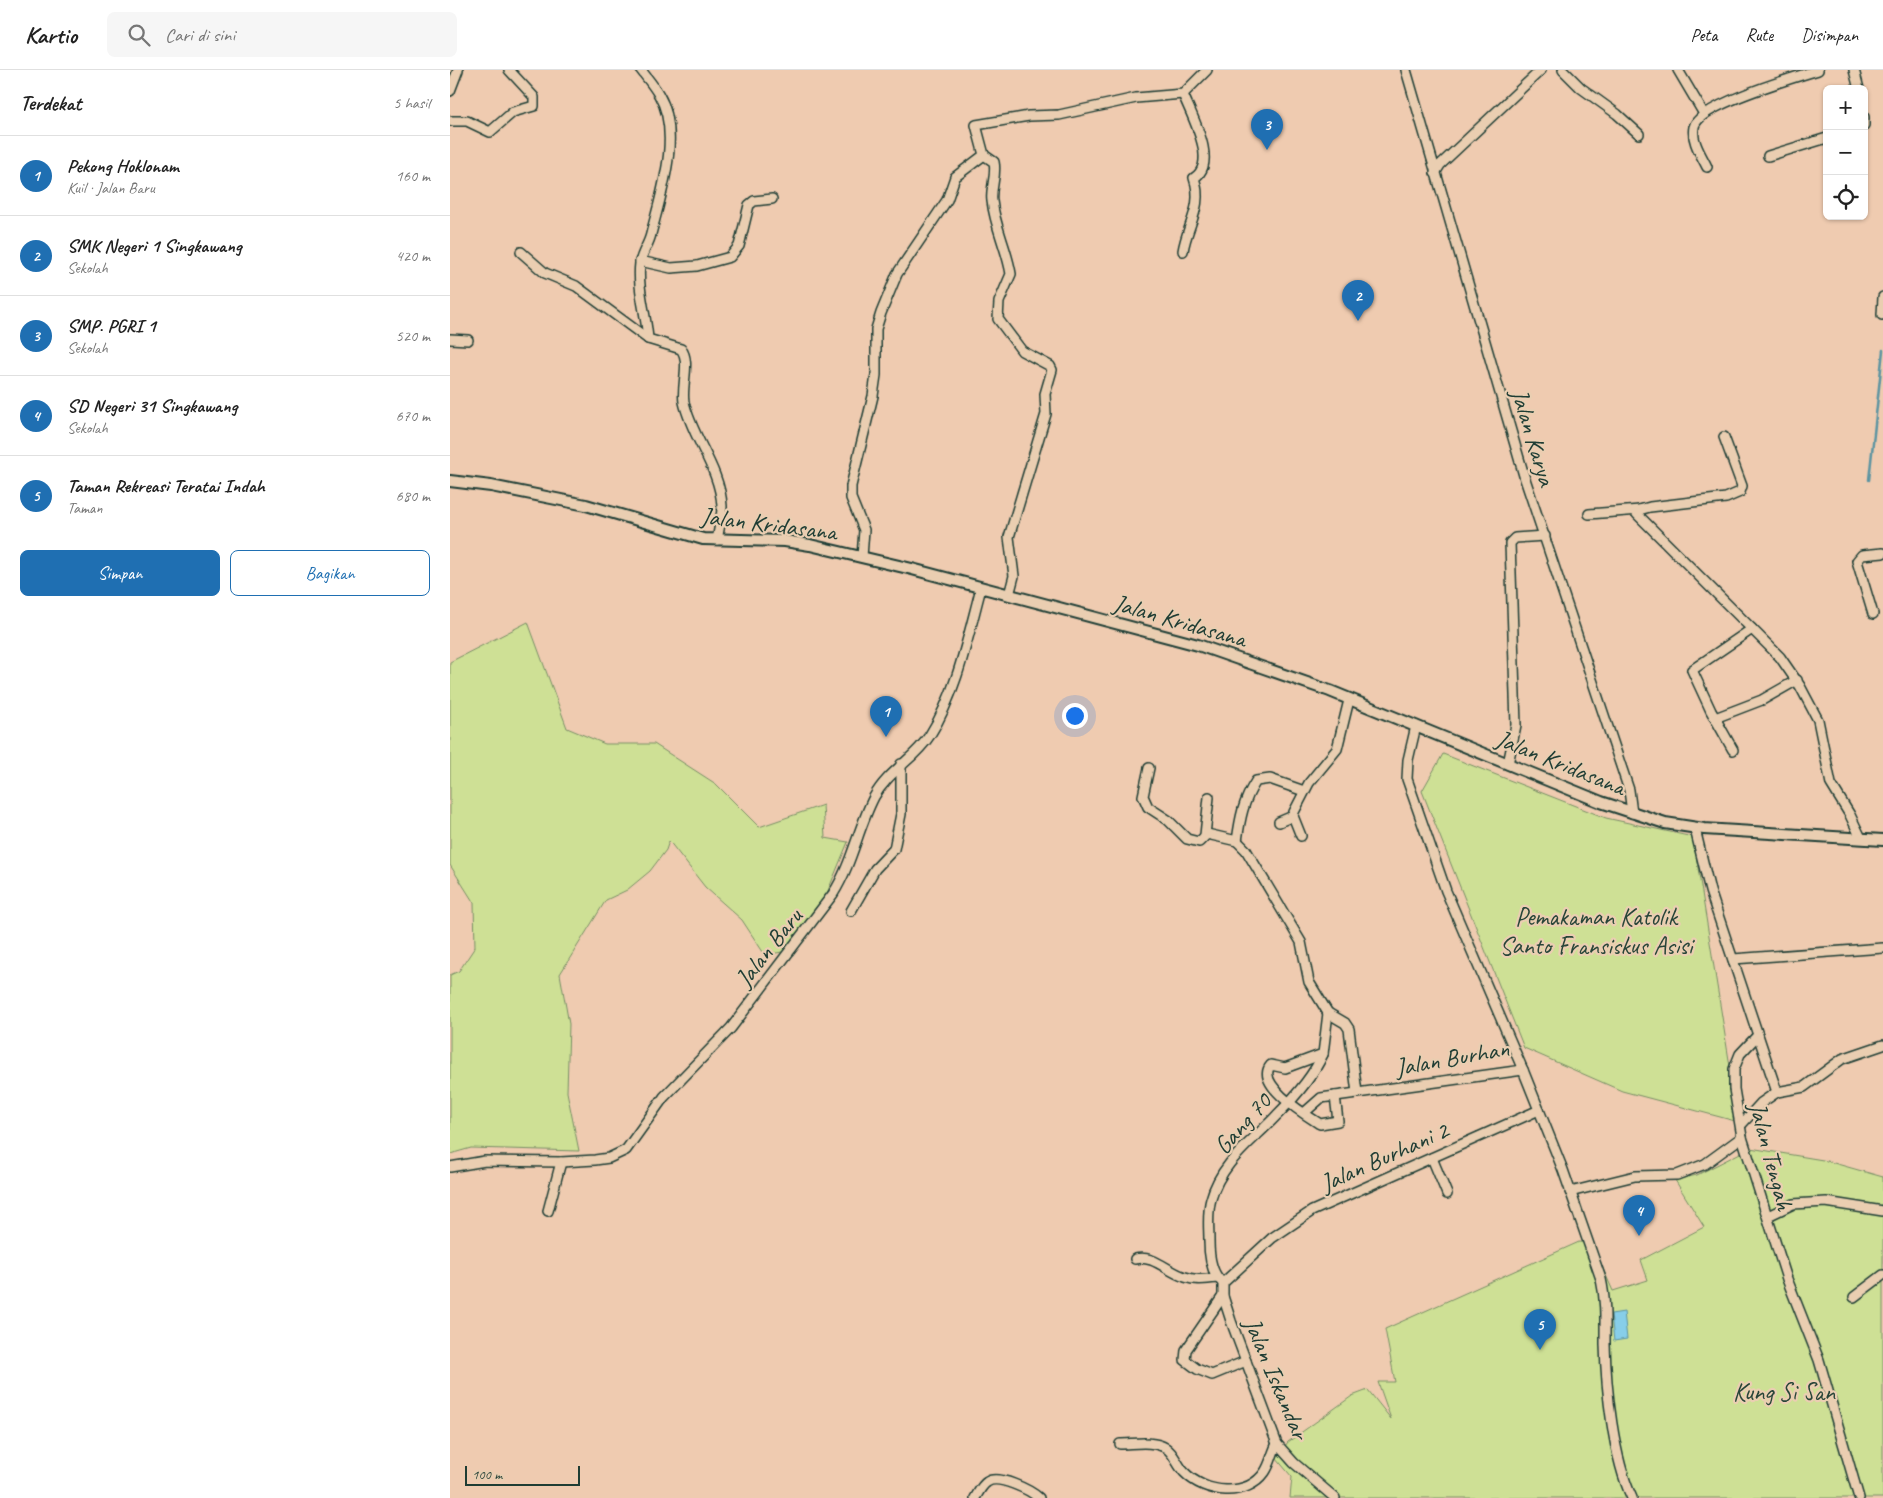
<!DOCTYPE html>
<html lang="id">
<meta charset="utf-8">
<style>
body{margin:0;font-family:Caveat,sans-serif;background:#f6f6f6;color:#222}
.controls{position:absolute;right:15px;top:15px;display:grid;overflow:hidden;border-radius:8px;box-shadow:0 1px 4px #0004}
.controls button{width:45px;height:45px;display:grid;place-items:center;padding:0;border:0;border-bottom:1px solid #e0e0e0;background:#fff;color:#222;font:25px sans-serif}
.scale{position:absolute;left:15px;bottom:12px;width:115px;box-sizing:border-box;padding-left:5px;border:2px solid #1f3d34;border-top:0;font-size:14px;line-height:18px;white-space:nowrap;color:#1f3d34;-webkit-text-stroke:4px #eaceb1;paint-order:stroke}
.you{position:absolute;left:624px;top:645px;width:18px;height:18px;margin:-12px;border:4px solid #fff;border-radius:50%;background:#1a73e8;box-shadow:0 0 0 8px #1a73e833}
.badge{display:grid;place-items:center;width:32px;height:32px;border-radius:50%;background:#1f6fb2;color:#fff;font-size:16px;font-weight:700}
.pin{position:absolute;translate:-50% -41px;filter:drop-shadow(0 1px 2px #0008)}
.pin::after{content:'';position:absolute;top:26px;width:18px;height:15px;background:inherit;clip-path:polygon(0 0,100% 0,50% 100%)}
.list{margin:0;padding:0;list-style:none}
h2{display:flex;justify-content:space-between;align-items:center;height:65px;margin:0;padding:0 20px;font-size:21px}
h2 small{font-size:16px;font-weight:400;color:#767676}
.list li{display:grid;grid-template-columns:32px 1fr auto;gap:15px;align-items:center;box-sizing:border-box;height:80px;padding:0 20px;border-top:1px solid #e0e0e0}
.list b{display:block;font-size:19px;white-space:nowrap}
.list p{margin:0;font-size:16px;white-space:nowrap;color:#767676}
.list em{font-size:16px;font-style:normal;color:#767676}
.actions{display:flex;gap:10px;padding:15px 20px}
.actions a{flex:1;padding:11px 0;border:1px solid #1f6fb2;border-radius:8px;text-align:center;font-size:18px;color:#1f6fb2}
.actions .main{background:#1f6fb2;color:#fff}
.icon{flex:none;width:28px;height:28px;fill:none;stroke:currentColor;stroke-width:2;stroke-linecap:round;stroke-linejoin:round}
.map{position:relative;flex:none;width:1433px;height:1428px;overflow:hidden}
header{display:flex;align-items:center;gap:30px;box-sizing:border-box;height:70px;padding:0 25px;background:#fff;border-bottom:1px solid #e0e0e0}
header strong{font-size:24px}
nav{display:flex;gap:28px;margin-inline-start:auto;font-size:18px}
.search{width:350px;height:45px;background:#f6f6f6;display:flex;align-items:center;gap:12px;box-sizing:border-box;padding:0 18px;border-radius:8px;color:#767676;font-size:19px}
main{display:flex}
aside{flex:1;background:#fff}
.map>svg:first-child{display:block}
.green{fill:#cee095;stroke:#768e64}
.water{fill:#87cee9;stroke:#5d94a1}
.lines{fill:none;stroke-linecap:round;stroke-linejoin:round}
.stream{stroke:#5d94a1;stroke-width:2.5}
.minor-casing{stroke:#1f3d34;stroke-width:12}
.tertiary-casing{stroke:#1f3d34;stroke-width:14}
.minor{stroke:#eaceb1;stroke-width:9}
.tertiary{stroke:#eaceb1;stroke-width:10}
.labels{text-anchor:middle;stroke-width:4.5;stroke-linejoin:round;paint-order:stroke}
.street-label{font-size:25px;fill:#1f3d34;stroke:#eaceb1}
.park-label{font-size:25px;fill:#284539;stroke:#eaceb1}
</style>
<header>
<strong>Kartio</strong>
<div class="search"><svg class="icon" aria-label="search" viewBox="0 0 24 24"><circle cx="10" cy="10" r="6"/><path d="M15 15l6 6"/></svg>Cari di sini</div>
<nav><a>Peta</a><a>Rute</a><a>Disimpan</a></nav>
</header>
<main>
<aside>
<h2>Terdekat<small>5 hasil</small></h2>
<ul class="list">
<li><span class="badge">1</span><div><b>Pekong Hoklonam</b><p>Kuil · Jalan Baru</p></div><em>160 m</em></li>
<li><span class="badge">2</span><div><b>SMK Negeri 1 Singkawang</b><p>Sekolah</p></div><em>420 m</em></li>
<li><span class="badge">3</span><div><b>SMP. PGRI 1</b><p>Sekolah</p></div><em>520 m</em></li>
<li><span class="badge">4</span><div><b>SD Negeri 31 Singkawang</b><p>Sekolah</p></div><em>670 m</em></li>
<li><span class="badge">5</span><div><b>Taman Rekreasi Teratai Indah</b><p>Taman</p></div><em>680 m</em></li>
</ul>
<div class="actions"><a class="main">Simpan</a><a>Bagikan</a></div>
</aside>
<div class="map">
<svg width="1433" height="1428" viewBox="0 0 1433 1428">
<rect width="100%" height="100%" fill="#efcbb0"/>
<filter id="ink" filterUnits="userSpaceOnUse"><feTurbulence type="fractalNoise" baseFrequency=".02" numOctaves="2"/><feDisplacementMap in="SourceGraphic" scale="10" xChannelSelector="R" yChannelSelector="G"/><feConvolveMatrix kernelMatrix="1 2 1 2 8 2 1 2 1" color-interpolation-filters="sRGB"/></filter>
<g filter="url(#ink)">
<g class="green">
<polygon points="78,552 117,658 155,674 204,674 266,714 309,757 373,735 375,768 398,772 377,823 332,882 315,885 292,850 255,817 219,771 216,780 200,801 177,820 156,830 110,904 119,954 117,1022 129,1081 21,1078 0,1084 0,905 9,901 25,877 24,833 0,795 0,592"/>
<polygon points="993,684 1156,748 1243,767 1289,1052 1172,1021 1074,978 972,721"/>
<polygon points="1300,1078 1373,1090 1433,1107 1433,1428 840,1428 842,1407 826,1388 838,1372 902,1326 918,1320 941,1349 928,1312 945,1312 935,1259 1129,1172 1142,1174 1163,1221 1198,1210 1191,1190 1254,1157 1225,1110 1247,1105"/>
</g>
<polygon class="water" points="1174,1242 1177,1269 1164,1271 1161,1244"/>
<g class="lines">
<polyline class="stream" points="1419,410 1433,280"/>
<defs>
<g id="minor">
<path d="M 191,0 C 197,8 204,16 209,25 C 232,64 211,124 201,164 C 199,174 192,182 190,193 C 187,218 196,243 198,269 L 231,279 C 241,291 231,316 234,332 C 242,368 270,398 272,436 C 272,447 269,459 267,470"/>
<polyline points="956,0 1075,409 1179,720 1182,743"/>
<polyline points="1113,0 1131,18 1167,44 1189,64"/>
<polyline points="1228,0 1254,44"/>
<polyline points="1404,0 1409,19"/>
<polyline points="0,21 8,0"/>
<polyline points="1414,47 1414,55"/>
<polyline points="0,51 17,51 40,62 63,42 84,36 84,27 59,0"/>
<path d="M 534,85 L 544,92 C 547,106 540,118 542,131 C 545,157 557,179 561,204 L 549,232 L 548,249 L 572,281 L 600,296 L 602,300 L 595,324 L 596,344 L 559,467 L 564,506 L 559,525"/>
<polyline points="1318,86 1377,68"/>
<path d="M 1257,97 C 1252,86 1241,71 1244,57 C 1248,35 1346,7 1368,0"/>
<polyline points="985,103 990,95 1091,0"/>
<path d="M 733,181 C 737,155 754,136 744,108 C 769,93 741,45 733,24"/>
<polyline points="71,182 95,203 126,216 198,269"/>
<polyline points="190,191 221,198 247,196 280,187 289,176 299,135 304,131 322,129"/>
<polyline points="1432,245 1433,227"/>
<polyline points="0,269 18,270"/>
<polyline points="1274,367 1292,416 1290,422 1276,428 1200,437 1189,440 1187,444 1330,587 1350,616 1368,650 1381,714 1400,745 1411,768"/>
<polyline points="1139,444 1190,440"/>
<polyline points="412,487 414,460 401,428 401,416 423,326 426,305 426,259 431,243 447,204 497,130 505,107 534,85 526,55 579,46 609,45 686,28 733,24 757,0"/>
<polyline points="1423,544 1407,491 1412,485 1433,483"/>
<polyline points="1265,648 1312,630 1347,610"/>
<polyline points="1283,680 1261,641 1242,600 1302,559"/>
<polyline points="1058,694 1066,655 1060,473 1065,468 1095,466"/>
<polyline points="699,698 693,726 698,737 718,750 737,769 749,772 757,764 787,771 796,780 851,872 859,912 878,943"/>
<polyline points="829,752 843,746"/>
<polyline points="1245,759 1260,821 1308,965 1290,984 1284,999 1284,1019 1292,1067 1337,1209 1369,1290 1409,1428"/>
<polyline points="755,765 759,727"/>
<polyline points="851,766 843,746 844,742 859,713 887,679 899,630"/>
<path d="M 787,771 C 790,749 793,731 806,711 L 820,709 L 854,721"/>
<polyline points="401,841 425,799 444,779 451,744 451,694"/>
<polyline points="1283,889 1433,878"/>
<polyline points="1308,965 1327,1022"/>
<path d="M 885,1026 L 888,1051 L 870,1054 C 856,1045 804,1014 821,995 L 835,998 L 873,984 L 878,943 L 895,953 L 899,959 L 907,1023"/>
<path d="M 1089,1040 L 1113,1100 L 1151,1209 C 1156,1231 1155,1252 1155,1274 C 1156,1318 1163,1388 1182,1428"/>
<polyline points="854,1043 871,1028 1073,1000 996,821 957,709 958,690 966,656"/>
<polyline points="1291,1055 1311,1033 1327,1022 1354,1017 1392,989 1433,975"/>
<polyline points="982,1088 997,1124"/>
<path d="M 0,1097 L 35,1091 L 111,1092 L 145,1090 L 159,1088 L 176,1080 L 214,1027 L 281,958 L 383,824 C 402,794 408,758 424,727 C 438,701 465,689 480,665 C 507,622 518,566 531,518"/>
<polyline points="1120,1122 1185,1106 1227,1105 1255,1094 1292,1067"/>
<polyline points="98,1141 111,1092"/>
<polyline points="1318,1146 1343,1134 1376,1132 1433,1141"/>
<path d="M 685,1189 C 703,1184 718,1202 735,1207 C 746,1211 756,1209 767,1208"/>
<polyline points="773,1213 822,1168 862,1141 1089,1040 1073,1000"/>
<path d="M 773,1213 C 761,1204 759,1186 759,1171 C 759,1158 757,1142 761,1129 C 771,1092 803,1071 827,1045 C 845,1027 863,1007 873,984"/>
<polyline points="773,1213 773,1226 781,1251 827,1374 844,1393 885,1428"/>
<polyline points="773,1226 736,1280 735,1290 747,1299 762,1305 796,1291"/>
<polyline points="1404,1227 1433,1205"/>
<path d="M 670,1374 C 684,1374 703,1370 716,1378 C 724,1383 727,1395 734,1402 C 755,1424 797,1428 815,1402 C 821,1393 822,1383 827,1374"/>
<path d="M 525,1428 C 528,1423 532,1415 537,1412 C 548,1404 580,1420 589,1428"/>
</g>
<polyline id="tertiary" points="0,411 41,416 136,435 253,469 335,471 360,475 462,499 748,575 880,621 1151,732 1215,753 1254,759 1433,770"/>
</defs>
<use href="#minor" class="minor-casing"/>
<use href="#tertiary" class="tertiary-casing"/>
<use href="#minor" class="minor"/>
<use href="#tertiary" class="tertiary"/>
</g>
</g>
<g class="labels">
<g class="street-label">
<text transform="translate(1084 367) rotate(73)" y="9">Jalan Karya</text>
<text transform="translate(319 453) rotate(7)" y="9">Jalan Kridasana</text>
<text transform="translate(730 550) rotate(16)" y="9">Jalan Kridasana</text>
<text transform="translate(1111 692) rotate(22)" y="9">Jalan Kridasana</text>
<text transform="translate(318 877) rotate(-52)" y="9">Jalan Baru</text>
<text transform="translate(1002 987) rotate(-10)" y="9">Jalan Burhan</text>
<text transform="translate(792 1053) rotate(-48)" y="9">Gang 70</text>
<text transform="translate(934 1086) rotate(-24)" y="9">Jalan Burhani 2</text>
<text transform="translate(1322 1086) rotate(75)" y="9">Jalan Tengah</text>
<text transform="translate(827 1308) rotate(67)" y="9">Jalan Iskandar</text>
</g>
<g class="park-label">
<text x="1146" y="855">Pemakaman Katolik<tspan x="1146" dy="29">Santo Fransiskus Asisi</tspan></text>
<text x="1334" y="1330">Kung Si San</text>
</g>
</g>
</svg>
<div class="controls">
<button>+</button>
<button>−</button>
<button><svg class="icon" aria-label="locate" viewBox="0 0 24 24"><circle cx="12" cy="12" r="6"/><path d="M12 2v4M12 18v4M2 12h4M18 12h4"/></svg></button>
</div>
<div class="scale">100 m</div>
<div class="you"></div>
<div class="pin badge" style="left:436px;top:667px">1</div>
<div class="pin badge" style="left:908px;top:251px">2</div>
<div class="pin badge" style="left:817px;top:80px">3</div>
<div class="pin badge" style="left:1189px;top:1166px">4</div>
<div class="pin badge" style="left:1090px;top:1280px">5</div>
</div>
</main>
